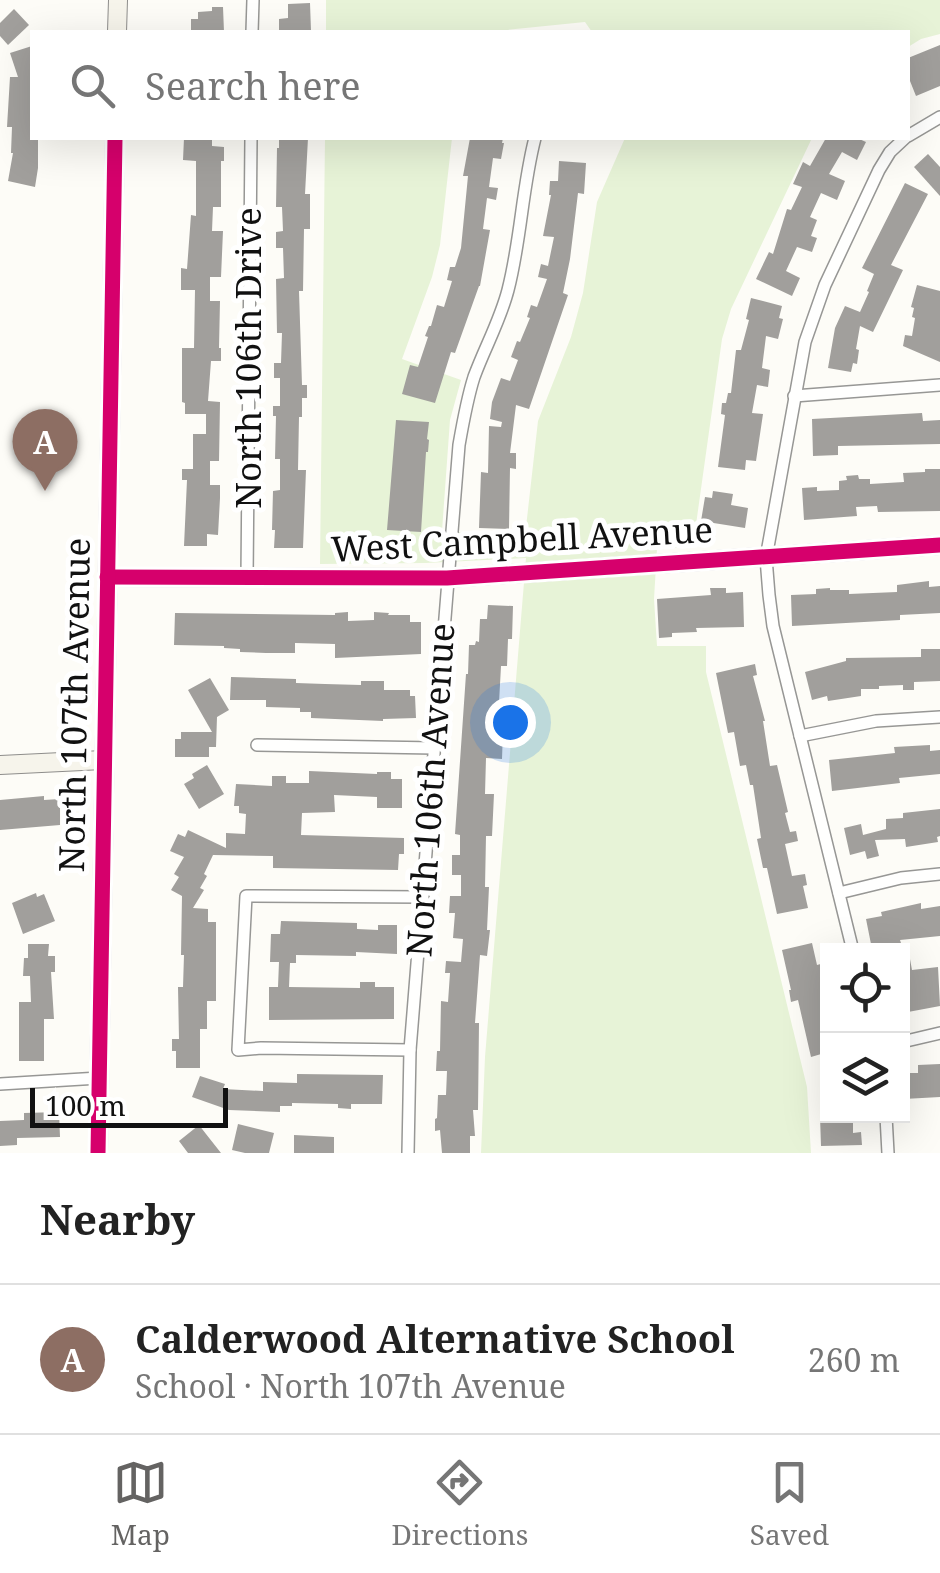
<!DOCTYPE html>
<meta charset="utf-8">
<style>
body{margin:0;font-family:"Noto Serif",serif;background:#f2f2f2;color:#222}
.controls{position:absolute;right:30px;bottom:30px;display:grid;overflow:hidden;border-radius:0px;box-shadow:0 10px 40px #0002}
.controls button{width:90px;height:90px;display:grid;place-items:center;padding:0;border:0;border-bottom:2px solid #e0e0e0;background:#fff;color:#222;font:50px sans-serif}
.scale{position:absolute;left:30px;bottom:25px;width:198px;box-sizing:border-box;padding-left:10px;border:5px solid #111;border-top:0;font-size:28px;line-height:35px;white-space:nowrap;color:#111;-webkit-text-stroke:8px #fff;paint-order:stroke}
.you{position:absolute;left:510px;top:722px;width:35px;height:35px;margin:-25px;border:8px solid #fff;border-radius:50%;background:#1a73e8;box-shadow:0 0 0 15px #1a73e833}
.badge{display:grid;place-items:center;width:65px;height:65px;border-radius:50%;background:#646362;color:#fff;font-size:32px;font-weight:700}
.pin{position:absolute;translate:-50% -82px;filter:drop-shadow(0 2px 5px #0008)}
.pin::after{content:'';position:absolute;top:52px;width:35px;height:30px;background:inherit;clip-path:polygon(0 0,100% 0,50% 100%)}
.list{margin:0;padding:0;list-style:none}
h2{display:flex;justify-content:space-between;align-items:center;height:130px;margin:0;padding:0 40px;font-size:42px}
h2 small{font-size:32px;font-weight:400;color:#767676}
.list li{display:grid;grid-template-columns:65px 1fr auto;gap:30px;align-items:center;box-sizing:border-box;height:150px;padding:0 40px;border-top:2px solid #e0e0e0}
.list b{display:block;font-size:38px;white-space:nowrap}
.list p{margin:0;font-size:32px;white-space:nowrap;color:#767676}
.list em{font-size:32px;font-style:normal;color:#767676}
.icon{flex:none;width:55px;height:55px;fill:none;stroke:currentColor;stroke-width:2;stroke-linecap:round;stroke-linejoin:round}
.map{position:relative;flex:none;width:940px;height:1153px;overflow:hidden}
.search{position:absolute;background:#fff;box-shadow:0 10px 40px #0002;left:30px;right:30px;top:30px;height:110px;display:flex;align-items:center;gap:25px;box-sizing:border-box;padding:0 35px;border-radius:0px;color:#767676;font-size:38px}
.sheet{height:280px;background:#fff}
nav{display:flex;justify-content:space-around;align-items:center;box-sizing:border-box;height:140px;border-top:2px solid #e0e0e0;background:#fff;font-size:28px;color:#767676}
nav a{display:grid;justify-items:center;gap:5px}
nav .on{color:#646362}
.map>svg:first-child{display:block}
.green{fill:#e7f3d7}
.building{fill:#a19f9c}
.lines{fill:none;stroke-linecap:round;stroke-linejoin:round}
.street-casing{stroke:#979795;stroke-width:14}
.secondary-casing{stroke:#8e8d8b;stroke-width:20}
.street{stroke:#fffffe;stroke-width:11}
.secondary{stroke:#f6f4eb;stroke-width:18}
.cycleway-casing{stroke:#fff;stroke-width:21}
.cycleway{stroke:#d6006c;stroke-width:15}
.labels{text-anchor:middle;stroke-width:10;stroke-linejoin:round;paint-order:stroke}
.street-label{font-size:35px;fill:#111;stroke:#fff}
</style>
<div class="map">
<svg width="940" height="1153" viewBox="0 0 940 1153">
<rect width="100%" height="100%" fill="#fdfcf7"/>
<g class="green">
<polygon points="326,0 940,0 940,34 921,39 908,47 908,32 592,32 585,22 487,32 326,32"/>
<polygon points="325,138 452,138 440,245 432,277 402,359 461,380 450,420 442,531 525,536 538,421 571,337 583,293 597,202 625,138 812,138 731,309 722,339 693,546 657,549 654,599 657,646 706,646 706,672 807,1087 811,1153 481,1153 485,1057 526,558 426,563 320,564"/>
</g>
<g class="building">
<polygon points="310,3 311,31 279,32 279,19 288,18 288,4"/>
<polygon points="212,7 223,7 224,32 191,32 191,19 198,19 198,12 212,11"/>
<polygon points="14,9 29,25 8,45 0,36 0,23"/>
<polygon points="940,45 940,86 916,96 910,81 908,83 908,58"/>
<polygon points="32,46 32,138 38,138 38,168 35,187 8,181 13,153 11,153 12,127 7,127 10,77 18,77 10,53"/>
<polygon points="184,138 212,138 212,146 224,147 224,161 221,161 221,207 213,207 212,231 223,231 221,277 210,277 210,301 220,301 219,348 221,348 221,361 211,361 208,401 220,402 219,461 210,461 210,485 220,485 220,498 218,535 207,534 207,546 184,546 187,480 182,480 182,469 193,469 193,434 206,434 206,414 185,414 185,403 182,402 182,348 194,348 195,290 181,290 181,268 187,269 191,215 196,216 196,161 183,160"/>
<polygon points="279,138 308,138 305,194 310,194 310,229 304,229 303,291 299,291 302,385 307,385 307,398 302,398 302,417 299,417 298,470 306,470 303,548 274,548 275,530 272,530 273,491 280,490 280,459 275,459 276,416 273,416 273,406 280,406 280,378 274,378 274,363 281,363 282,333 277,333 276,279 284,278 283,248 276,248 276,232 283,231 282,207 276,207 277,148 279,148"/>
<polygon points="470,138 503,138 502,143 504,143 501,159 493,158 489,187 498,188 496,200 487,198 483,229 490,230 480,286 479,286 455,353 451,352 435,403 402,394 410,365 418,367 428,337 425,336 429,326 431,326 437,305 444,307 452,281 447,280 450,267 455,267 461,248 468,176 463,176"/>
<polygon points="826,138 857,138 866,142 857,160 842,152 829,174 845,181 837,200 821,193 810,217 817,220 811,236 817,238 812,252 797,247 786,271 800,278 792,296 756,279 769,252 773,254 787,209 791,210 802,187 793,184 803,162 810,166"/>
<polygon points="928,154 940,167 940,196 914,167"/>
<polygon points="559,161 586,163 584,194 578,193 570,259 563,293 568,295 529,409 516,405 510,453 516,453 516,469 510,468 509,529 479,528 481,472 488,473 489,426 501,427 502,422 490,419 492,402 501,378 510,381 518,360 511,357 517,341 520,342 530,318 527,317 531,305 537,307 547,279 538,277 541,264 548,266 554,237 543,236 551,195 549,195 550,181 558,181"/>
<polygon points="905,183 928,194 891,265 903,270 873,332 860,326 856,349 859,350 857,364 853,363 851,372 828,368 835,328 845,306 860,312 869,292 867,291 874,274 862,268"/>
<polygon points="917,285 940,291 940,362 903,346 905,335 912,336 915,318 912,317 914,308 911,307"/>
<polygon points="751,298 782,306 779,318 783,319 778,339 766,336 762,368 770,370 768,387 757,385 752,413 763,414 756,461 746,460 745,470 718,467 725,415 721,414 722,403 726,403 728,393 731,393 736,350 741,350 749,320 746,319"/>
<polygon points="922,413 923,421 940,420 940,444 838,446 838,455 813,456 812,419"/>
<polygon points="396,420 429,422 427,439 429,440 428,452 426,452 421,532 387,530"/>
<polygon points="925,469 940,469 940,511 878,512 877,506 856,507 857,516 804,520 802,488 817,487 817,491 839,490 839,481 847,480 846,476 858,475 859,479 870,479 870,484 904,482 903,473 925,472"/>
<polygon points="713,491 733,494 731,505 748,508 745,528 701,521 705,497 712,498"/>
<polygon points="929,581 929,587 940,586 940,613 900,615 900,620 792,626 791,595 816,594 816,589 830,588 830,590 849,590 849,594 897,592 897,585"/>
<polygon points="710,588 726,588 726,593 743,592 744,627 696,628 697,632 672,633 672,637 659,638 657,599 711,595"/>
<polygon points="488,605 513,606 512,639 508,639 507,666 501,666 499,703 508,703 507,731 503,731 502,759 486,758 485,794 494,794 492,836 486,836 485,887 489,887 487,930 490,930 487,956 480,955 475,1023 479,1023 478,1110 473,1110 475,1136 470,1136 470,1153 442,1153 440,1130 435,1131 435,1119 437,1118 438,1095 446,1095 447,1071 436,1071 437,1051 440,1051 441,1001 448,1002 450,973 445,973 446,961 461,962 463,939 453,938 455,913 449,913 450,896 461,896 461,875 452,875 452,855 460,855 460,835 455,834 466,674 468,674 469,645 475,645 476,641 479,642 480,619 487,619"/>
<polygon points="348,612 348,621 374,620 374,612 389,613 388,615 410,615 410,622 421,622 421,654 335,658 335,644 295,643 295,653 266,653 240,652 240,649 224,648 224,646 174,645 175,613 335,615 335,613"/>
<polygon points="921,649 940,649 940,681 914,682 914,690 903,690 903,685 879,686 879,689 861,689 861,696 828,701 827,696 812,700 805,672 846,661 846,658 921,657"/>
<polygon points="755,664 757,675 753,676 765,721 763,721 770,766 777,765 788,812 785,813 790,832 796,831 798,841 785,844 792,876 805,874 807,885 803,886 808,908 777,914 767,868 763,868 757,839 761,838 753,785 750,785 746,765 740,766 734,732 728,733 716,673"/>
<polygon points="231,677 296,679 296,683 325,684 361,685 361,681 384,681 384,690 410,690 410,696 415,696 416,718 383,719 383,721 311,718 311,712 300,712 300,708 266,707 266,700 230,700"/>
<polygon points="210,678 229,710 217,717 216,747 209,747 209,757 175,757 175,739 181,739 181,732 212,732 188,690"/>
<polygon points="930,745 930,751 940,750 940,774 899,778 900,783 832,791 829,760 895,753 894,747"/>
<polygon points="207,765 224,794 199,809 184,784 194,778 192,774"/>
<polygon points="309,771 377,774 377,772 391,772 391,779 402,779 402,808 377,808 377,797 334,795 335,812 302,813 301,835 404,838 404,854 399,854 398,870 273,868 273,856 213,855 204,874 207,876 200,888 204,890 193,908 208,909 208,922 216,922 216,1001 207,1001 207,1029 200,1029 200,1068 176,1068 176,1051 172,1051 172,1039 179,1039 178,987 183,987 184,955 181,955 182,896 171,890 179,877 174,874 184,857 170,851 178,834 185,837 188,830 226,848 226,833 245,834 246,814 239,813 239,806 234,806 236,784 272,786 272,776 286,776 286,783 309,783"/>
<polygon points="44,796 44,800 60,799 60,825 0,830 0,800"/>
<polygon points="940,809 940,836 937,837 938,842 906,847 905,839 875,840 879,856 867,859 865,851 850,855 844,828 861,824 863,835 886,829 886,819 903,818 903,813"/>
<polygon points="36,893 37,897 44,894 55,921 23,934 12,903"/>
<polygon points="921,903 921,909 940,906 940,936 900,940 901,943 872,949 866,919 882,916 881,912"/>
<polygon points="281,921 357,923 357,929 378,930 378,925 397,925 397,954 356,952 356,956 296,955 296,963 290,963 289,987 360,988 360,982 375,982 375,987 394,987 394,1019 269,1020 269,987 278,987 279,962 270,962 271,934 280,934"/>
<polygon points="812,943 817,965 828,962 828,1052 811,1057 798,1000 791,1002 789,990 791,990 782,950"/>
<polygon points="28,944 49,944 48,956 55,956 55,972 51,972 54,1019 44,1019 44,1061 19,1061 19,1002 31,1002 30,976 23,976 24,958 28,958"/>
<polygon points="908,948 912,970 938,967 940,1006 908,1012 906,1005 902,1006 902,949"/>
<polygon points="940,1064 940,1097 904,1099 903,1073 918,1073 918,1065"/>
<polygon points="297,1074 383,1075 382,1104 351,1104 351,1109 338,1108 338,1104 292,1103 292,1106 280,1106 280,1112 229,1110 192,1097 200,1076 225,1084 223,1089 263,1091 263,1082 297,1083"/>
<polygon points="59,1112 60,1137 17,1138 17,1145 0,1146 0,1121 24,1120 24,1113"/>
<polygon points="820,1116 853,1116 853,1133 861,1132 862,1145 821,1146"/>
<polygon points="238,1124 274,1133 269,1153 245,1153 232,1150"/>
<polygon points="199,1125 206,1134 221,1153 188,1153 179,1141"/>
<polygon points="294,1135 334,1137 334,1153 294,1153"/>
</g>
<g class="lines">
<defs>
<g id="street">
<polyline points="252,32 253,0"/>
<polyline points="908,136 940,117"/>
<polyline points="794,396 940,385"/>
<polyline points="247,578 251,138"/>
<polyline points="800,736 876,721 940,717"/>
<polyline points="257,745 435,748"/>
<polyline points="839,893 901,878 940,874"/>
<polyline points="853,951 773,626 769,595 766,558 805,342 825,285 879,170 890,152 905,138"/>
<polyline points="902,1042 940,1033"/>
<polyline points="410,1050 261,1048 238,1050 246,896 423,897"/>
<polyline points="0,1084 99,1078"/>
<polyline points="886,1116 888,1153"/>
<path d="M 408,1153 L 410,1050 L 459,445 C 463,422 467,399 474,377 C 485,347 500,321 508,290 C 521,240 522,188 535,138"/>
</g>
<g id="secondary">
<polyline points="117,32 118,0"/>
<polyline points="107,577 447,578 940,545"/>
<polyline points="0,765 103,760"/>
<polyline points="98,1153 115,138"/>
</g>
</defs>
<use href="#street" class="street-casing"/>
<use href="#secondary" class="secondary-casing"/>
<use href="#street" class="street"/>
<use href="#secondary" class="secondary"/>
<defs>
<g id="cycleway">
<polyline points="107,577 447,578 940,545"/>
<polyline points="98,1153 115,138"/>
</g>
</defs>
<use href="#cycleway" class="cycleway-casing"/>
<use href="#cycleway" class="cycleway"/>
</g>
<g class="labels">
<g class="street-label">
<text transform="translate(249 358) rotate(-90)" y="12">North 106th Drive</text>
<text transform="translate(522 540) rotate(-3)" y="12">West Campbell Avenue</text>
<text transform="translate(75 705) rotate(-89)" y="12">North 107th Avenue</text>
<text transform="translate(431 790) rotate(-86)" y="12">North 106th Avenue</text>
</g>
</g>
</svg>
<div class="controls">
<button><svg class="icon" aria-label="locate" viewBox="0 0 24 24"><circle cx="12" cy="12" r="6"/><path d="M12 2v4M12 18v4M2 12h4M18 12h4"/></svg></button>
<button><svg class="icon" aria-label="layers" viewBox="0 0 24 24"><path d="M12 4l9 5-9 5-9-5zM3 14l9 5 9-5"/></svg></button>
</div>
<div class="scale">100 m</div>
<div class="you"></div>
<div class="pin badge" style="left:45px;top:491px;background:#8d6e63">A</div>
<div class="search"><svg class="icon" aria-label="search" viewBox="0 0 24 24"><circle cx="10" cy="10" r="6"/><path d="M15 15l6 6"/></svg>Search here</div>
</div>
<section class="sheet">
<h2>Nearby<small></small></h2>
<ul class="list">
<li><span class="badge" style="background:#8d6e63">A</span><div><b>Calderwood Alternative School</b><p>School · North 107th Avenue</p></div><em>260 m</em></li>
</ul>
</section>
<nav>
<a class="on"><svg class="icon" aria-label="map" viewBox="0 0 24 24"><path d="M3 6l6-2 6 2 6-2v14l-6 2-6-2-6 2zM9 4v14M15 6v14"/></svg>Map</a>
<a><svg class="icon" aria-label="directions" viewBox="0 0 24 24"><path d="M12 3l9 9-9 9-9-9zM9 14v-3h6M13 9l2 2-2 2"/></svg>Directions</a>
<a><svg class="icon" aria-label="saved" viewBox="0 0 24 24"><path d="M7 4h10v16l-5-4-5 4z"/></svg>Saved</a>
</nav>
